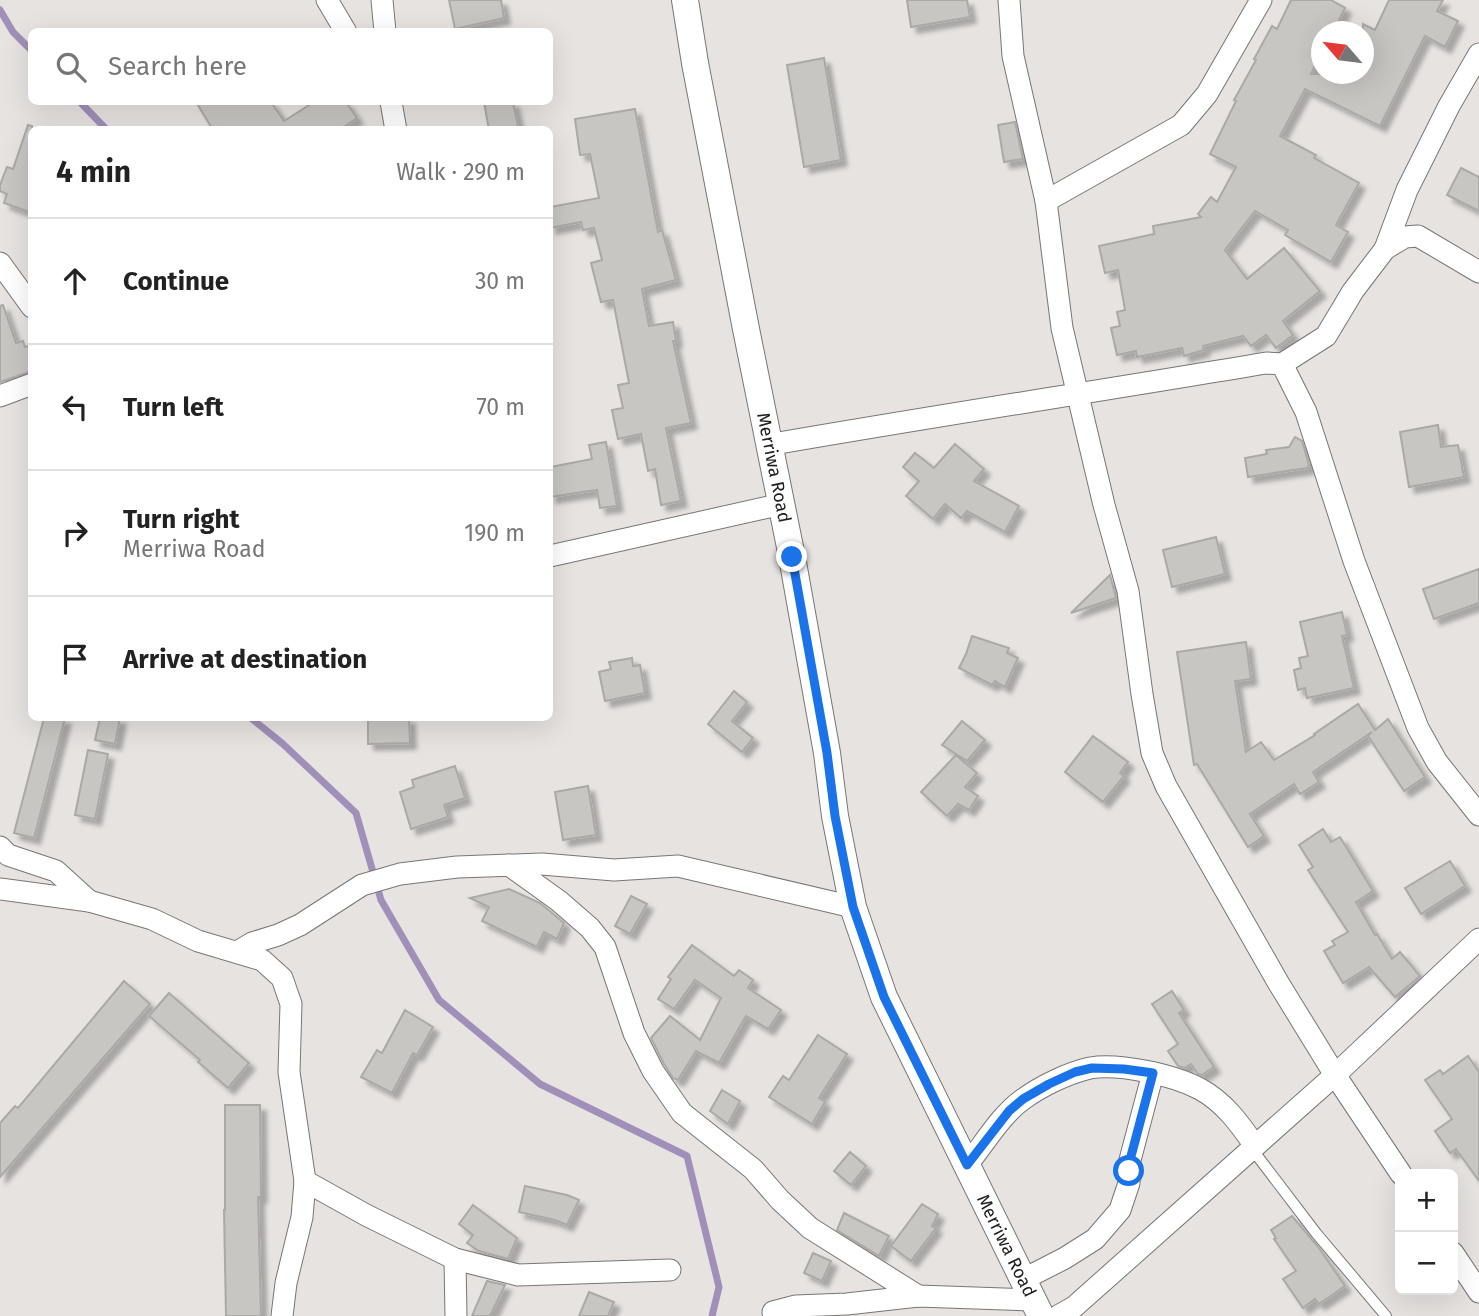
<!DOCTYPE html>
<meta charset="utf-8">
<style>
body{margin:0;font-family:"Fira Sans",sans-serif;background:#f6f6f6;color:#222}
.controls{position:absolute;right:21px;bottom:21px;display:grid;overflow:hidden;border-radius:10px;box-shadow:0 7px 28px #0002}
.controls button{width:63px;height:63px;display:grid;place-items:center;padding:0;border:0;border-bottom:2px solid #e0e0e0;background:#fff;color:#222;font:35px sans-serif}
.compass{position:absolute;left:1311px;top:21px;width:63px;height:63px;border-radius:50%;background:#fff;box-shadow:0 7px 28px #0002;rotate:298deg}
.stop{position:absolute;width:21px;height:21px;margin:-16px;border:5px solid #1a73e8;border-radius:50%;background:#fff}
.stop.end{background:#1a73e8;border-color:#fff;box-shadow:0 2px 7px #0008}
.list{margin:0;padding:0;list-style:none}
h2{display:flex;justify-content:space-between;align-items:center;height:91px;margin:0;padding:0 28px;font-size:30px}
h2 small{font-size:23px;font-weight:400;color:#767676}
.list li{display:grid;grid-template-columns:46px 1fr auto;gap:21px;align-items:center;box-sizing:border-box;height:126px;padding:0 28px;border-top:2px solid #e0e0e0}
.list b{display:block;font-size:26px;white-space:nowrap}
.list p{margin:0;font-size:23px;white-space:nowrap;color:#767676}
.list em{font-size:23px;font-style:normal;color:#767676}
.icon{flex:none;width:38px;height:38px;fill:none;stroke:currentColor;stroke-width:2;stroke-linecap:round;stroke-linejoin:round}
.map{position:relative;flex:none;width:1479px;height:1316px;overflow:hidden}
.search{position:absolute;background:#fff;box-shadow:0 7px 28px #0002;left:28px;top:28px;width:525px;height:77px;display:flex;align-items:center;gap:18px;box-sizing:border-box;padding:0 24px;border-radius:10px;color:#767676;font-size:26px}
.panel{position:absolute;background:#fff;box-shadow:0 7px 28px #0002;left:28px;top:126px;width:525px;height:595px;border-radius:10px}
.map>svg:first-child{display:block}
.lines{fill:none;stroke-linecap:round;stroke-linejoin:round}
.stream{stroke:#a08fb8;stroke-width:7}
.building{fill:#c8c6c3;stroke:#aba9a6;stroke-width:2;filter:url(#shadow)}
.service-casing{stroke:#787674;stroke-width:12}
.minor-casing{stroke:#787674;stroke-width:23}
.tertiary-casing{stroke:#787674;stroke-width:28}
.service{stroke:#fff;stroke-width:10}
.minor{stroke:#fff;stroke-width:21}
.tertiary{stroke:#fff;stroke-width:26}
.route{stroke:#1a73e8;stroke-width:9}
.labels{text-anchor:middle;stroke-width:7;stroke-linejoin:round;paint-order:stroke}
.street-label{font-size:18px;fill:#21201f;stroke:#e6e3e1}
</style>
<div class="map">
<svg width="1479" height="1316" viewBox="0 0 1479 1316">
<defs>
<filter id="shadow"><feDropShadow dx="6" dy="6" stdDeviation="2" flood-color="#0004"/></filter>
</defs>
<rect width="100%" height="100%" fill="#e6e3e1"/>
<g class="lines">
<g class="stream">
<polyline points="0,10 13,32 32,51"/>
<polyline points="80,102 107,130"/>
<polyline points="251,718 283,744 356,813 381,900 439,1000 540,1084 687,1156 719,1287 712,1316"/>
</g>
</g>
<g class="building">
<polygon points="449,0 501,0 504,18 455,29"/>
<polygon points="907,0 967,0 970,17 911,27"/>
<polygon points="1291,0 1331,0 1345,8 1333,32 1321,32 1321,53 1311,74 1363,74 1363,24 1375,30 1389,0 1443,0 1437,11 1458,21 1445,47 1425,36 1380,126 1305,89 1280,136 1316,155 1314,158 1359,183 1336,225 1348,232 1331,262 1285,235 1288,230 1255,211 1225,250 1247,279 1284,248 1320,291 1283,321 1293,335 1276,348 1266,335 1251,346 1243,336 1203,346 1204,350 1184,356 1182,348 1137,357 1136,351 1117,355 1111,328 1120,326 1117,312 1125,310 1118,270 1105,273 1099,246 1154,234 1153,226 1201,217 1198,214 1211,197 1217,202 1236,167 1210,154 1236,101 1234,100 1256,60 1254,59 1272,26 1277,29"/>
<polygon points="824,58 841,160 804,167 787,65"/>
<polygon points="196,102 271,102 284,121 314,102 346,102 357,118 339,130 213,130"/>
<polygon points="484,102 513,102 519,130 489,130"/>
<polygon points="635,109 658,232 662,230 676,280 642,289 649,326 673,322 676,341 673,341 691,423 666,428 681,501 661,505 655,469 648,471 641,434 618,439 612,410 623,408 618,385 629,383 613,300 601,302 591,263 602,260 594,228 583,230 581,222 550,228 550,207 599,198 590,154 580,155 575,119"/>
<polygon points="1015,122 1023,159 1004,162 998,125"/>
<polygon points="28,125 32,126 32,213 4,203 7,194 0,191 0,185 7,167 13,169"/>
<polygon points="1461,168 1479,177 1479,211 1447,195"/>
<polygon points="3,305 16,343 23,341 25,347 32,345 32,371 0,382 0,306"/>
<polygon points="1438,425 1441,447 1458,445 1464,477 1409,487 1400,432"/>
<polygon points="1295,437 1302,441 1309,465 1307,468 1248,477 1245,458 1267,454 1266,450 1289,447"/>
<polygon points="606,442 617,506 600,508 597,490 550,497 550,467 592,459 589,445"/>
<polygon points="955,444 984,469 974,481 1019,506 1005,532 967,511 961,518 945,504 933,519 906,496 919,481 903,467 915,453 934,468"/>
<polygon points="1216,537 1225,574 1172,587 1163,550"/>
<polygon points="1479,569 1479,603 1434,619 1423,589"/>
<polygon points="1110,575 1116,598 1071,613"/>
<polygon points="1342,612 1347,635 1342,636 1354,688 1307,698 1305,688 1298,690 1294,670 1301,668 1299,658 1308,656 1300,622"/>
<polygon points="972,636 1009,648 1007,653 1018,658 1005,687 995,681 992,685 959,668 966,654"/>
<polygon points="1246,642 1251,679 1235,681 1246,752 1261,742 1274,760 1315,735 1314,734 1358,704 1375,730 1388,719 1425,777 1404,791 1368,736 1372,732 1313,772 1319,782 1300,794 1294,784 1250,814 1264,836 1248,847 1197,764 1194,765 1177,652"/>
<polygon points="632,658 633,666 640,665 645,693 605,701 599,672 611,669 609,662"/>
<polygon points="734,691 747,702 732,721 753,738 742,752 708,724"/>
<polygon points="44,718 65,718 34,838 14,833"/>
<polygon points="100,718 120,718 115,744 95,740"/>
<polygon points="368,718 409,718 410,743 368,744"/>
<polygon points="962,721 985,740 967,761 942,745"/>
<polygon points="1093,736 1128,762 1120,773 1124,776 1103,802 1065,772"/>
<polygon points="88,750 108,754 95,819 75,815"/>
<polygon points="956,755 977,773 965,787 978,796 969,810 958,804 947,816 921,792"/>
<polygon points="455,766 465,798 444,805 448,817 411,829 400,792 414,787 412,780"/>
<polygon points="588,786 596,835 563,840 555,792"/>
<polygon points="1323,829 1331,842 1340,837 1373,891 1356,902 1375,935 1377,934 1392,959 1400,952 1420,976 1395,997 1369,967 1343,983 1324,951 1335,945 1332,941 1348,932 1308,870 1313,867 1299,845"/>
<polygon points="1450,861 1465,886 1421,914 1405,888"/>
<polygon points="509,889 540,903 564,923 557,939 544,932 537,947 482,921 489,907 470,898"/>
<polygon points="631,896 647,904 630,934 615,926"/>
<polygon points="692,945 734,976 739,970 753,980 748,988 781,1010 768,1029 746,1016 719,1063 696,1051 678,1080 673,1078 664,1064 651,1038 670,1016 700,1040 721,998 695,980 674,1009 658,999 671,979 668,977"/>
<polygon points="124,981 150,1004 0,1177 0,1123 15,1106 18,1108"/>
<polygon points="1172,991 1184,1010 1179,1013 1214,1067 1202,1075 1198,1074 1191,1064 1184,1068 1178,1066 1168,1051 1178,1044 1152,1004"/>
<polygon points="169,993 249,1063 228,1088 198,1062 200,1060 149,1016"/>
<polygon points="405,1010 433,1027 417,1055 413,1053 392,1093 361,1077 377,1050 382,1053"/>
<polygon points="818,1035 847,1054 819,1098 825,1102 812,1124 769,1097 783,1076 789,1080"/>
<polygon points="1468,1056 1479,1072 1479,1181 1456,1149 1450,1153 1435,1131 1452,1119 1425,1080 1440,1070 1443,1074"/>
<polygon points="722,1090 740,1101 728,1124 710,1111"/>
<polygon points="225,1105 260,1105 261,1197 258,1197 261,1316 226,1316 224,1210 225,1210"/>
<polygon points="850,1152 866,1166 851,1185 834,1171"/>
<polygon points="525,1186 567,1195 579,1200 567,1225 555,1220 519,1212"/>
<polygon points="922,1204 938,1214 932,1226 936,1228 911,1261 891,1246"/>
<polygon points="473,1205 517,1238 508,1259 479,1251 467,1243 473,1235 459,1224"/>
<polygon points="844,1213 889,1236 879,1256 837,1230"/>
<polygon points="1292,1216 1319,1248 1345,1286 1319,1304 1315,1299 1303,1308 1283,1279 1296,1271 1274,1239 1276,1238 1271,1230"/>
<polygon points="813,1253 831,1261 822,1281 804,1273"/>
<polygon points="487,1281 505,1285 490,1316 472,1316"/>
<polygon points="589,1292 614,1302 608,1316 579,1316"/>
</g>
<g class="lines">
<defs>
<polyline id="service" points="1252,1149 1316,1233 1386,1316"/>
<g id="minor">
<polyline points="327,0 346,32"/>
<polyline points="382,0 385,32"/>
<polyline points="1009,0 1013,56 1046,201 1062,328 1104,505 1128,591 1142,694 1152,753 1166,786 1279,984 1335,1075 1401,1174"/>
<polyline points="391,102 396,130"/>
<polyline points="1046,201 1181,125 1207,94 1261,0"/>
<polyline points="1385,249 1407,190 1449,106 1479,54"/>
<polyline points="0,263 32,307"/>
<polyline points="1282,364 1326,336 1353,291 1385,249 1405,237 1418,236 1479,272"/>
<polyline points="0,396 32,384"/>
<path d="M 768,445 C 934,416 1100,391 1266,363 L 1282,364 L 1306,412 L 1354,561 L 1418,728 L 1437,762 L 1479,815"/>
<polyline points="550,556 782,504"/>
<polyline points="0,847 8,855 56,871 89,901"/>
<polyline points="509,865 559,901 590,928 605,947 634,1033 653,1071 682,1113 753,1169 780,1200 810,1228 918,1296"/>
<polyline points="0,889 89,901 152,919 198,941 262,960 282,978 291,1004 289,1072 305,1181 302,1217 286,1283 282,1316"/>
<polyline points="237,952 252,943 278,935 300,925 362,885 400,874 457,867 542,864 614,870 678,866 853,907"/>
<path d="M 967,1165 C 984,1144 1001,1115 1022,1100 C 1041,1086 1068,1073 1090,1068 C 1119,1063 1174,1075 1200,1089 C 1224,1102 1240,1124 1255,1146"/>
<polyline points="305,1181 366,1215 455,1259 518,1275 670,1270"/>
<polyline points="1453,1253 1479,1292"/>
<polyline points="455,1259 456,1316"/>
<polyline points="1022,1280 1065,1258 1095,1239 1120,1210 1129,1183 1130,1160 1153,1073"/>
<polyline points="773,1312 796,1306 847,1304 918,1296 1033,1300"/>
<polyline points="1058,1316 1074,1307 1335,1075 1479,939"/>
</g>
<g id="tertiary">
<path id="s1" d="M 685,0 L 695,63 L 746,329 L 792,557 L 827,753 L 835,816 L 853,907 L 884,997 L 1041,1316"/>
</g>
</defs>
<use href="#service" class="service-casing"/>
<use href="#minor" class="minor-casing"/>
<use href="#tertiary" class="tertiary-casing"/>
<use href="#service" class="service"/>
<use href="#minor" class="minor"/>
<use href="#tertiary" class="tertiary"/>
</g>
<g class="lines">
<polyline class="route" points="792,557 827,753 835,816 853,907 884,997 967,1165 1009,1111 1023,1099 1049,1084 1075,1072 1092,1068 1124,1069 1153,1073 1130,1160 1129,1171"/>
</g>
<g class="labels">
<g class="street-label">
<text dy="6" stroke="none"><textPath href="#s1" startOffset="476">Merriwa Road</textPath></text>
<text dy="6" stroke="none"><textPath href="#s1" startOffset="1295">Merriwa Road</textPath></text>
</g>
</g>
</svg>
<div class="controls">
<button>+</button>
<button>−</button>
</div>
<svg class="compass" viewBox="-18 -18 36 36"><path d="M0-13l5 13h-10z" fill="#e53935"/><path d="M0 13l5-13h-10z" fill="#767676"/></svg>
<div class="stop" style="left:1129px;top:1171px"></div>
<div class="stop end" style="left:792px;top:557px"></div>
<div class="search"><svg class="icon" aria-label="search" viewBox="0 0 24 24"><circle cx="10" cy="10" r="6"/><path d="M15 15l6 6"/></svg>Search here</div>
<section class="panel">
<h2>4 min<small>Walk · 290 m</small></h2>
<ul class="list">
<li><svg class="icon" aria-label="ahead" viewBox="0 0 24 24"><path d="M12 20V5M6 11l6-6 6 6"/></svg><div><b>Continue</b></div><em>30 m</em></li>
<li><svg class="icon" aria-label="left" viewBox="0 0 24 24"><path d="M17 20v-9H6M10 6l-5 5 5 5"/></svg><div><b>Turn left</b></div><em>70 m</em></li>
<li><svg class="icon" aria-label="right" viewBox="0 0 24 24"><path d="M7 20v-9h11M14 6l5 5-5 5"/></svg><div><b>Turn right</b><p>Merriwa Road</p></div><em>190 m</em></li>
<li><svg class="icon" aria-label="arrive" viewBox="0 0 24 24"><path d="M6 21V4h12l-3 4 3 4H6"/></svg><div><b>Arrive at destination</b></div></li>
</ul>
</section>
</div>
